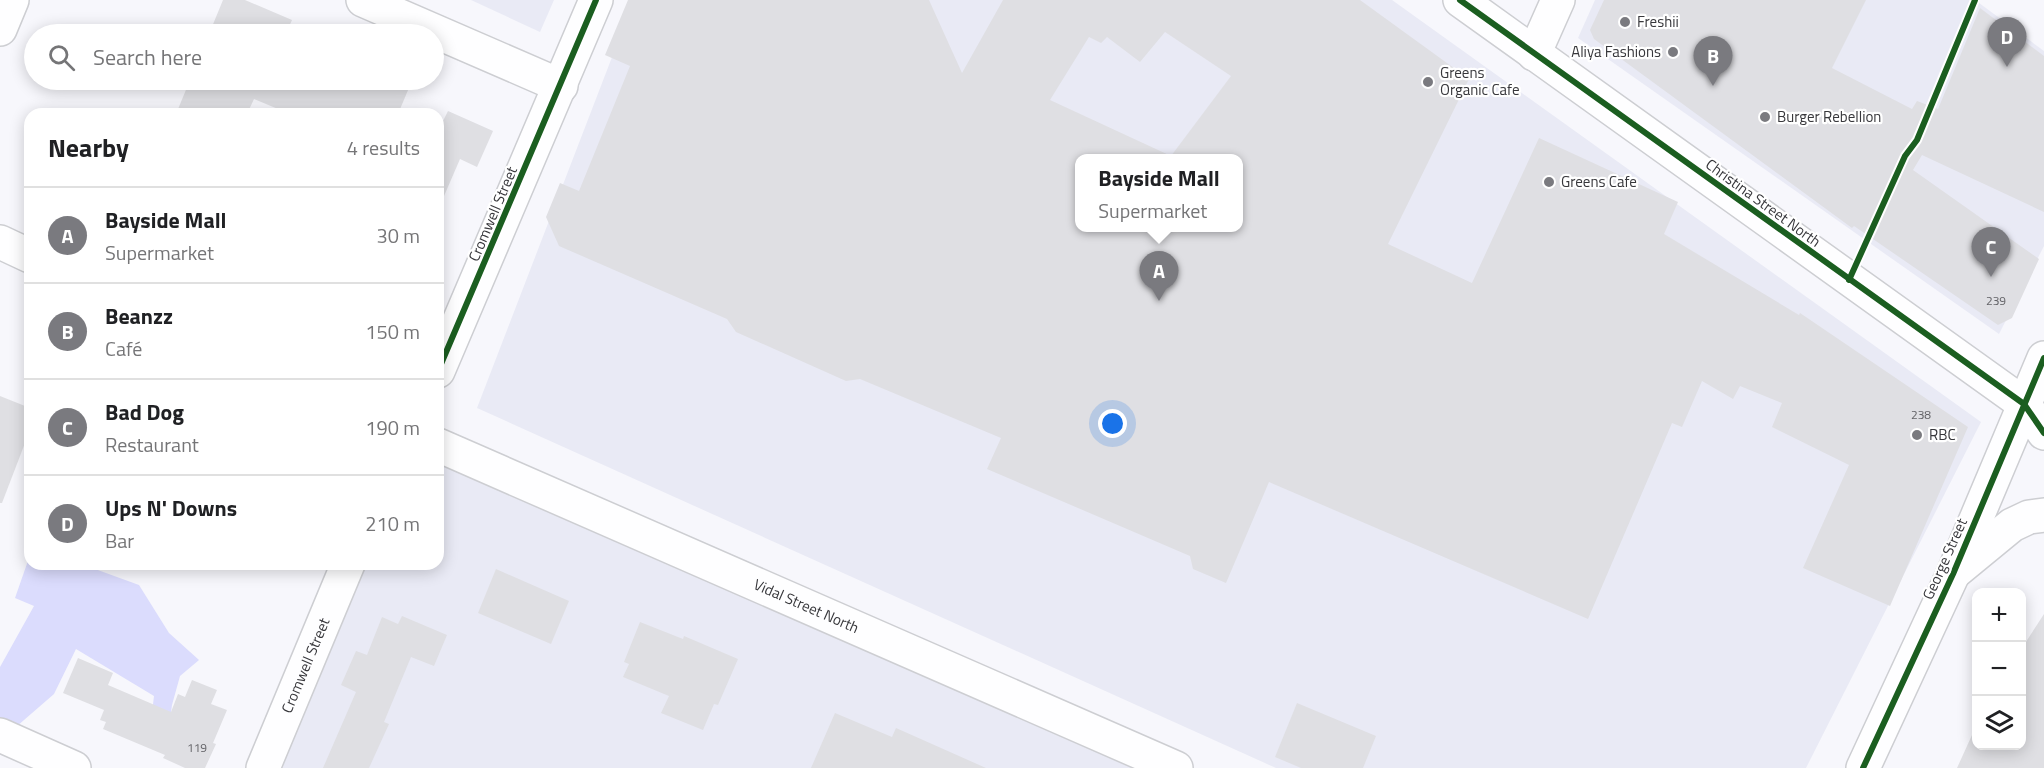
<!DOCTYPE html>
<meta charset="utf-8">
<style>
body{margin:0;font-family:"Titillium Web",sans-serif;background:#f2f2f2;color:#202124}
.controls{position:absolute;right:18px;bottom:18px;display:grid;overflow:hidden;border-radius:12px;box-shadow:0 3px 15px #0003}
.controls button{width:54px;height:54px;display:grid;place-items:center;padding:0;border:0;border-bottom:2px solid #e0e0e0;background:#fff;color:#202124;font:30px sans-serif}
.you{position:absolute;left:1113px;top:424px;width:21px;height:21px;margin:-15px;border:4px solid #fff;border-radius:50%;background:#1a73e8;box-shadow:0 0 0 9px #1a73e833}
.badge{display:grid;place-items:center;width:39px;height:39px;border-radius:50%;background:#7a7a7f;color:#fff;font-size:20px;font-weight:700}
.pin{position:absolute;translate:-50% -50px;filter:drop-shadow(0 2px 3px #0008)}
.pin::after{content:'';position:absolute;top:32px;width:21px;height:18px;background:inherit;clip-path:polygon(0 0,100% 0,50% 100%)}
.popup{position:absolute;left:1075px;top:154px;width:168px;height:78px;box-sizing:border-box;display:grid;place-content:center;border-radius:12px;background:#fff;filter:drop-shadow(0 2px 4px #0005);font-size:20px;white-space:nowrap;color:#757577}
.popup b{font-size:22px;color:#202124}
.popup::after{content:'';position:absolute;left:50%;top:100%;margin-left:-12px;border:12px solid transparent;border-top-color:#fff}
.list{margin:0;padding:0;list-style:none}
h2{display:flex;justify-content:space-between;align-items:center;height:78px;margin:0;padding:0 24px;font-size:26px}
h2 small{font-size:20px;font-weight:400;color:#757577}
.list li{display:grid;grid-template-columns:39px 1fr auto;gap:18px;align-items:center;box-sizing:border-box;height:96px;padding:0 24px;border-top:2px solid #e0e0e0}
.list b{display:block;font-size:22px;white-space:nowrap}
.list p{margin:0;font-size:20px;white-space:nowrap;color:#757577}
.list em{font-size:20px;font-style:normal;color:#757577}
.icon{flex:none;width:33px;height:33px;fill:none;stroke:currentColor;stroke-width:2;stroke-linecap:round;stroke-linejoin:round}
.map{position:relative;flex:none;width:2044px;height:768px;overflow:hidden}
.search{position:absolute;background:#fff;box-shadow:0 3px 15px #0003;left:24px;top:24px;width:420px;height:66px;display:flex;align-items:center;gap:15px;box-sizing:border-box;padding:0 21px;border-radius:33px;color:#757577;font-size:22px}
.panel{position:absolute;background:#fff;box-shadow:0 3px 15px #0003;left:24px;top:108px;width:420px;height:462px;border-radius:18px}
.map>svg:first-child{display:block}
.built{fill:#e9eaf5;fill-rule:evenodd}
.green{fill:#dbdcfd}
.building{fill:#dfdfe3;fill-rule:evenodd}
.lines{fill:none;stroke-linecap:round;stroke-linejoin:round}
.minor-casing{stroke:#cdced2;stroke-width:36}
.major-casing{stroke:#cdced2;stroke-width:36}
.minor{stroke:#fefeff;stroke-width:33}
.major{stroke:#fefeff;stroke-width:33}
.cycleway-casing{stroke:#fff;stroke-width:10}
.cycleway{stroke:#1b5e20;stroke-width:6}
.poi-dot{fill:#7a7a7f;stroke:#fff;stroke-width:2}
.labels{text-anchor:middle;stroke-width:4.5;stroke-linejoin:round;paint-order:stroke}
.number-label{font-size:12px;fill:#636367}
.poi-label{font-size:15px;fill:#37373b;stroke:#fff;text-anchor:start}
.street-label{font-size:15px;fill:#37373b;stroke:#fff}
</style>
<div class="map">
<svg width="2044" height="768" viewBox="0 0 2044 768">
<rect width="100%" height="100%" fill="#f7f7fc"/>
<g class="built">
<polygon points="471,0 554,0 540,32"/>
<path d="M 634,0 L 1392,0 L 1981,422 L 1806,768 L 1276,768 L 477,408 ZM 1080,158 L 1238,158 L 1238,228 L 1080,228 Z"/>
<polygon points="1595,0 1975,0 2044,51 2044,246 1999,334 1578,38"/>
<polygon points="438,450 1159,768 271,768 358,564 438,564"/>
</g>
<polygon class="green" points="30,555 30,564 95,564 95,569 139,585 169,633 199,660 180,676 172,705 168,734 151,721 154,696 76,649 54,694 9,733 0,729 0,667 34,606 15,598"/>
<g class="building">
<polygon points="223,0 245,0 292,20 287,31 295,34 209,34"/>
<path d="M 628,0 L 929,0 L 962,73 L 1003,0 L 1360,0 L 1469,79 L 1388,244 L 1472,283 L 1539,138 L 1678,202 L 1664,234 L 1799,315 L 1800,313 L 1968,427 L 1890,606 L 1803,568 L 1849,465 L 1772,427 L 1782,403 L 1740,386 L 1733,399 L 1702,381 L 1682,427 L 1672,423 L 1588,619 L 1269,482 L 1226,583 L 1193,569 L 1190,556 L 987,469 L 1001,438 L 860,379 L 846,381 L 736,332 L 727,319 L 559,246 L 546,217 L 560,183 L 579,191 L 630,66 L 605,55 ZM 1165,32 L 1231,76 L 1171,156 L 1050,100 L 1089,37 L 1101,43 L 1107,37 L 1140,62 ZM 1080,159 L 1239,159 L 1239,228 L 1080,228 Z"/>
<polygon points="1604,0 1866,0 1832,68 1912,109 1917,101 1938,109 1980,8 2044,56 2044,212 1922,155 1913,170 2039,259 2012,318 1998,325 1854,226 1852,228 1594,39 1590,30"/>
<polygon points="190,80 403,80 411,83 398,114 290,114 254,99 247,114 176,114"/>
<polygon points="448,111 493,131 477,167 460,159 438,210 438,131"/>
<polygon points="0,396 30,408 30,430 2,503 0,503"/>
<polygon points="496,569 569,601 551,644 478,613"/>
<polygon points="2044,614 2044,768 1957,768 1977,724 1977,746 2022,746 2022,648"/>
<polygon points="402,616 447,635 434,666 411,657 384,722 389,724 369,768 323,768 356,692 341,685 356,651 367,655 382,617 398,624"/>
<polygon points="640,622 683,639 684,636 738,659 718,705 714,704 703,730 661,713 669,696 623,677 629,664 624,662"/>
<polygon points="78,658 113,673 108,685 171,712 178,694 185,697 192,680 217,690 211,704 227,710 213,743 216,744 205,768 185,768 163,758 165,755 103,729 106,722 100,720 104,710 63,693"/>
<polygon points="1297,703 1376,736 1363,768 1301,768 1275,757"/>
<polygon points="835,713 892,737 896,728 986,768 811,768"/>
</g>
<g class="lines">
<defs>
<g id="minor">
<polyline points="363,0 561,86"/>
<polyline points="1460,0 2024,404 2044,433"/>
<polyline points="0,29 12,0"/>
<polyline points="1534,54 1558,0"/>
<polyline points="438,371 596,0"/>
<polyline points="1956,571 2012,525 2029,517 2044,515"/>
<path id="s1" d="M 263,768 L 348,564"/>
<polyline points="1863,768 1953,574 2044,358"/>
</g>
<g id="major">
<polyline points="0,242 30,256"/>
<path id="s2" d="M 438,445 L 1176,768"/>
<polyline points="0,735 74,768"/>
</g>
</defs>
<use href="#minor" class="minor-casing"/>
<use href="#major" class="major-casing"/>
<use href="#minor" class="minor"/>
<use href="#major" class="major"/>
<defs>
<g id="cycleway">
<polyline points="1460,0 2024,404 2044,433"/>
<polyline points="1849,280 1905,156 1917,140 1975,0"/>
<polyline points="438,371 596,0"/>
<polyline points="1863,768 1953,574 2044,358"/>
</g>
</defs>
<use href="#cycleway" class="cycleway-casing"/>
<use href="#cycleway" class="cycleway"/>
</g>
<g class="poi-dot">
<circle cx="1625" cy="22" r="6"/>
<circle cx="1673" cy="52" r="6"/>
<circle cx="1428" cy="82" r="6"/>
<circle cx="1765" cy="117" r="6"/>
<circle cx="1549" cy="182" r="6"/>
<circle cx="1917" cy="435" r="6"/>
</g>
<g class="labels">
<g class="number-label">
<text x="1996" y="305">239</text>
<text x="1921" y="419">238</text>
<text x="197" y="752">119</text>
</g>
<g class="poi-label">
<text x="1637" y="27">Freshii</text>
<text x="1661" y="57" text-anchor="end">Aliya Fashions</text>
<text x="1440" y="78">Greens<tspan x="1440" dy="17">Organic Cafe</tspan></text>
<text x="1777" y="122">Burger Rebellion</text>
<text x="1561" y="187">Greens Cafe</text>
<text x="1929" y="440">RBC</text>
</g>
<g class="street-label">
<text transform="translate(1763 203) rotate(36)" y="5">Christina Street North</text>
<text transform="translate(493 214) rotate(-67)" y="5">Cromwell Street</text>
<text transform="translate(1945 559) rotate(-66)" y="5">George Street</text>
<text dy="5" stroke="none"><textPath href="#s2" startOffset="402">Vidal Street North</textPath></text>
<text dy="5" stroke="none"><textPath href="#s1" startOffset="111">Cromwell Street</textPath></text>
</g>
</g>
</svg>
<div class="controls">
<button>+</button>
<button>−</button>
<button><svg class="icon" aria-label="layers" viewBox="0 0 24 24"><path d="M12 4l9 5-9 5-9-5zM3 14l9 5 9-5"/></svg></button>
</div>
<div class="you"></div>
<div class="pin badge" style="left:1159px;top:301px">A</div>
<div class="popup"><b>Bayside Mall</b>Supermarket</div>
<div class="pin badge" style="left:1713px;top:86px">B</div>
<div class="pin badge" style="left:1991px;top:277px">C</div>
<div class="pin badge" style="left:2007px;top:67px">D</div>
<div class="search"><svg class="icon" aria-label="search" viewBox="0 0 24 24"><circle cx="10" cy="10" r="6"/><path d="M15 15l6 6"/></svg>Search here</div>
<section class="panel">
<h2>Nearby<small>4 results</small></h2>
<ul class="list">
<li><span class="badge">A</span><div><b>Bayside Mall</b><p>Supermarket</p></div><em>30 m</em></li>
<li><span class="badge">B</span><div><b>Beanzz</b><p>Café</p></div><em>150 m</em></li>
<li><span class="badge">C</span><div><b>Bad Dog</b><p>Restaurant</p></div><em>190 m</em></li>
<li><span class="badge">D</span><div><b>Ups N' Downs</b><p>Bar</p></div><em>210 m</em></li>
</ul>
</section>
</div>
